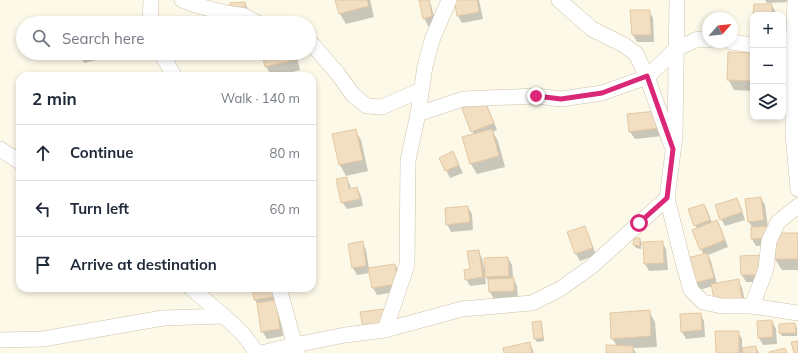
<!DOCTYPE html>
<meta charset="utf-8">
<style>
body{margin:0;font-family:Mulish,sans-serif;background:#f6f6f7;color:#1f2937}
.controls{position:absolute;right:12px;top:12px;display:grid;overflow:hidden;border-radius:8px;box-shadow:0 2px 6px #0003}
.controls button{width:36px;height:36px;display:grid;place-items:center;padding:0;border:0;border-bottom:1px solid #e0e1e3;background:#fff;color:#1f2937;font:20px sans-serif}
.compass{position:absolute;left:702px;top:12px;width:36px;height:36px;border-radius:50%;background:#fff;box-shadow:0 2px 6px #0003;rotate:63deg}
.stop{position:absolute;width:12px;height:12px;margin:-9px;border:3px solid #db2777;border-radius:50%;background:#fff}
.stop.end{background:#db2777;border-color:#fff;box-shadow:0 1px 4px #0008}
.list{margin:0;padding:0;list-style:none}
h2{display:flex;justify-content:space-between;align-items:center;height:52px;margin:0;padding:0 16px;font-size:17px}
h2 small{font-size:13px;font-weight:400;color:#747a83}
.list li{display:grid;grid-template-columns:26px 1fr auto;gap:12px;align-items:center;box-sizing:border-box;height:56px;padding:0 16px;border-top:1px solid #e0e1e3}
.list b{display:block;font-size:15px;white-space:nowrap}
.list em{font-size:13px;font-style:normal;color:#747a83}
.icon{flex:none;width:22px;height:22px;fill:none;stroke:currentColor;stroke-width:2;stroke-linecap:round;stroke-linejoin:round}
.map{position:relative;flex:none;width:798px;height:353px;overflow:hidden}
.search{position:absolute;background:#fff;box-shadow:0 2px 6px #0003;left:16px;top:16px;width:300px;height:44px;display:flex;align-items:center;gap:10px;box-sizing:border-box;padding:0 14px;border-radius:22px;color:#747a83;font-size:15px}
.panel{position:absolute;background:#fff;box-shadow:0 2px 6px #0003;left:16px;top:72px;width:300px;height:220px;border-radius:12px}
.map>svg:first-child{display:block}
.shadow{fill:#0003}
.building{fill:#f2dec1;stroke:#e4c8a2}
.lines{fill:none;stroke-linecap:round;stroke-linejoin:round}
.street-casing{stroke:#cfc3ae;stroke-width:16}
.street{stroke:#fff;stroke-width:15}
.route{stroke:#db2777;stroke-width:5}
</style>
<div class="map">
<svg width="798" height="353" viewBox="0 0 798 353">
<rect width="100%" height="100%" fill="#fcf9e9"/>
<g class="shadow">
<polygon points="336,0 370,0 374,17 346,24 340,14"/>
<polygon points="420,0 429,0 431,5 436,24 428,26 424,18"/>
<polygon points="455,0 479,0 483,19 462,23 458,16"/>
<polygon points="765,0 791,0 791,2 767,3"/>
<polygon points="245,3 249,11 249,23 234,23 231,18"/>
<polygon points="772,5 776,13 776,15 754,15"/>
<polygon points="631,11 649,11 653,18 654,42 637,42 633,35"/>
<polygon points="79,53 100,53 101,59 84,63"/>
<polygon points="263,53 296,53 300,70 277,76 272,76 266,67"/>
<polygon points="753,54 753,91 734,90 728,79"/>
<polygon points="487,105 497,130 493,132 498,141 505,167 477,174 471,164 474,135 462,107"/>
<polygon points="656,112 663,136 635,139 630,132 628,115"/>
<polygon points="355,130 361,140 368,171 346,176 340,165 333,135"/>
<polygon points="453,153 463,173 450,178 440,158"/>
<polygon points="346,178 350,185 351,190 357,188 361,196 363,206 347,209 342,202"/>
<polygon points="761,198 765,205 768,228 772,245 756,246 752,239 752,227 749,222 746,200"/>
<polygon points="736,199 741,207 745,220 725,226 721,219"/>
<polygon points="704,205 708,212 712,223 717,221 721,228 728,247 708,255 711,261 717,284 738,280 742,288 746,306 713,286 699,290 695,283 704,255 701,249 697,229 690,210"/>
<polygon points="468,207 472,214 473,230 451,232 447,224"/>
<polygon points="584,227 588,234 596,255 580,261 576,254 568,233"/>
<polygon points="775,234 798,234 798,270 782,270 775,259"/>
<polygon points="640,239 642,243 641,249 636,248 634,245"/>
<polygon points="362,242 366,250 369,269 395,265 399,272 402,291 377,295 373,288 370,273 357,275 353,268"/>
<polygon points="662,242 666,249 668,270 649,271 645,264"/>
<polygon points="478,251 482,258 484,269 508,258 512,265 513,278 517,286 518,298 494,299 490,292 490,284 485,275 486,284 470,286 466,279"/>
<polygon points="762,256 767,282 746,282 742,275"/>
<polygon points="253,288 279,288 280,309 283,336 267,339 262,331 259,307 255,300"/>
<polygon points="649,311 655,322 657,347 633,348 636,353 607,353 617,346 612,338"/>
<polygon points="700,314 704,321 705,337 686,339 682,332"/>
<polygon points="772,321 776,329 777,344 763,345 759,338"/>
<polygon points="540,322 542,325 544,341 537,342 535,339"/>
<polygon points="795,324 797,328 797,336 782,336 780,333 780,325"/>
<polygon points="738,332 742,339 742,349 756,347 759,353 717,353"/>
<polygon points="530,343 534,353 505,353"/>
</g>
<g class="building">
<polygon points="335,0 367,0 369,6 339,14"/>
<polygon points="419,0 429,0 432,16 423,19"/>
<polygon points="454,0 477,0 479,12 457,16"/>
<polygon points="245,2 246,17 230,18 230,3"/>
<polygon points="754,4 772,4 772,15 753,15"/>
<polygon points="630,10 650,10 651,35 632,35"/>
<polygon points="728,52 753,53 753,81 727,80"/>
<polygon points="78,53 94,53 79,56"/>
<polygon points="262,53 293,53 295,60 265,67"/>
<polygon points="483,97 494,123 471,132 461,106"/>
<polygon points="657,111 659,128 629,132 627,114"/>
<polygon points="356,129 363,160 339,165 332,134"/>
<polygon points="492,129 499,156 470,164 462,137"/>
<polygon points="453,151 459,165 445,171 439,158"/>
<polygon points="347,177 349,189 357,187 360,199 341,203 336,179"/>
<polygon points="761,197 764,220 748,222 745,199"/>
<polygon points="737,198 742,212 720,220 715,205"/>
<polygon points="704,204 710,220 694,226 688,209"/>
<polygon points="468,206 470,222 446,225 445,208"/>
<polygon points="717,220 725,240 700,250 692,230"/>
<polygon points="585,226 593,248 575,254 567,232"/>
<polygon points="768,226 769,238 751,239 751,227"/>
<rect x="774" y="233" width="24" height="26"/>
<polygon points="634,238 640,238 640,246 633,245"/>
<polygon points="363,241 366,266 352,268 348,244"/>
<polygon points="663,241 664,263 644,264 643,242"/>
<polygon points="479,250 483,277 465,280 464,270 470,269 467,251"/>
<polygon points="707,253 714,278 694,283 687,258"/>
<polygon points="763,255 764,275 741,275 740,256"/>
<polygon points="508,257 509,276 485,277 484,258"/>
<polygon points="395,264 398,284 372,288 368,268"/>
<polygon points="514,278 514,291 489,292 488,279"/>
<polygon points="739,279 742,299 715,304 711,284"/>
<polygon points="252,288 277,288 278,296 254,300"/>
<polygon points="276,300 280,329 261,332 257,303"/>
<polygon points="384,309 387,325 363,328 360,312"/>
<polygon points="650,310 651,336 611,339 610,313"/>
<polygon points="701,313 702,330 681,332 680,314"/>
<polygon points="772,320 773,337 758,338 757,321"/>
<polygon points="541,321 543,338 534,339 532,322"/>
<polygon points="795,323 796,333 779,333 779,324"/>
<polygon points="715,331 739,331 739,353 716,353"/>
<polygon points="798,341 798,353 794,353 791,342"/>
<polygon points="530,342 532,353 504,353 503,348"/>
<polygon points="606,345 633,346 633,353 606,353"/>
<polygon points="756,346 757,353 743,353 742,348"/>
<polygon points="785,348 787,353 769,353 769,352"/>
</g>
<g class="lines">
<defs>
<g id="street">
<polyline points="182,0 195,5 226,13 245,16 257,23"/>
<polyline points="559,0 592,29 624,45 636,54 647,77 671,144"/>
<polyline points="677,0 675,136 667,198 684,266 691,290 703,302 722,306 752,306 798,313"/>
<polyline points="795,0 793,50 793,134 798,189"/>
<polyline points="150,23 151,0"/>
<polyline points="309,42 313,45 338,74 353,95 367,106 382,107 421,90"/>
<polyline points="731,42 753,45"/>
<polyline points="161,53 174,76"/>
<polyline points="418,114 463,99 536,96 561,99 602,93 647,77 676,49 698,39 708,40"/>
<polyline points="0,149 20,162"/>
<polyline points="191,288 224,316"/>
<polyline points="279,288 297,353"/>
<polyline points="752,306 766,269 769,241 778,222 798,206"/>
<polyline points="385,330 407,265 408,160 418,114 425,66 432,40 449,0"/>
<polyline points="0,340 43,339 163,318 224,316 243,334 257,353"/>
<polyline points="261,353 295,345 345,335 385,330 462,309 532,303 560,289 591,267 667,198"/>
</g>
</defs>
<use href="#street" class="street-casing"/>
<use href="#street" class="street"/>
</g>
<g class="lines">
<polyline class="route" points="536,96 561,99 602,93 647,76 673,149 667,198 639,223"/>
</g>
</svg>
<div class="controls">
<button>+</button>
<button>−</button>
<button><svg class="icon" aria-label="layers" viewBox="0 0 24 24"><path d="M12 4l9 5-9 5-9-5zM3 14l9 5 9-5"/></svg></button>
</div>
<svg class="compass" viewBox="-18 -18 36 36"><path d="M0-13l5 13h-10z" fill="#e53935"/><path d="M0 13l5-13h-10z" fill="#747a83"/></svg>
<div class="stop" style="left:639px;top:223px"></div>
<div class="stop end" style="left:536px;top:96px"></div>
<div class="search"><svg class="icon" aria-label="search" viewBox="0 0 24 24"><circle cx="10" cy="10" r="6"/><path d="M15 15l6 6"/></svg>Search here</div>
<section class="panel">
<h2>2 min<small>Walk · 140 m</small></h2>
<ul class="list">
<li><svg class="icon" aria-label="ahead" viewBox="0 0 24 24"><path d="M12 20V5M6 11l6-6 6 6"/></svg><div><b>Continue</b></div><em>80 m</em></li>
<li><svg class="icon" aria-label="left" viewBox="0 0 24 24"><path d="M17 20v-9H6M10 6l-5 5 5 5"/></svg><div><b>Turn left</b></div><em>60 m</em></li>
<li><svg class="icon" aria-label="arrive" viewBox="0 0 24 24"><path d="M6 21V4h12l-3 4 3 4H6"/></svg><div><b>Arrive at destination</b></div></li>
</ul>
</section>
</div>
